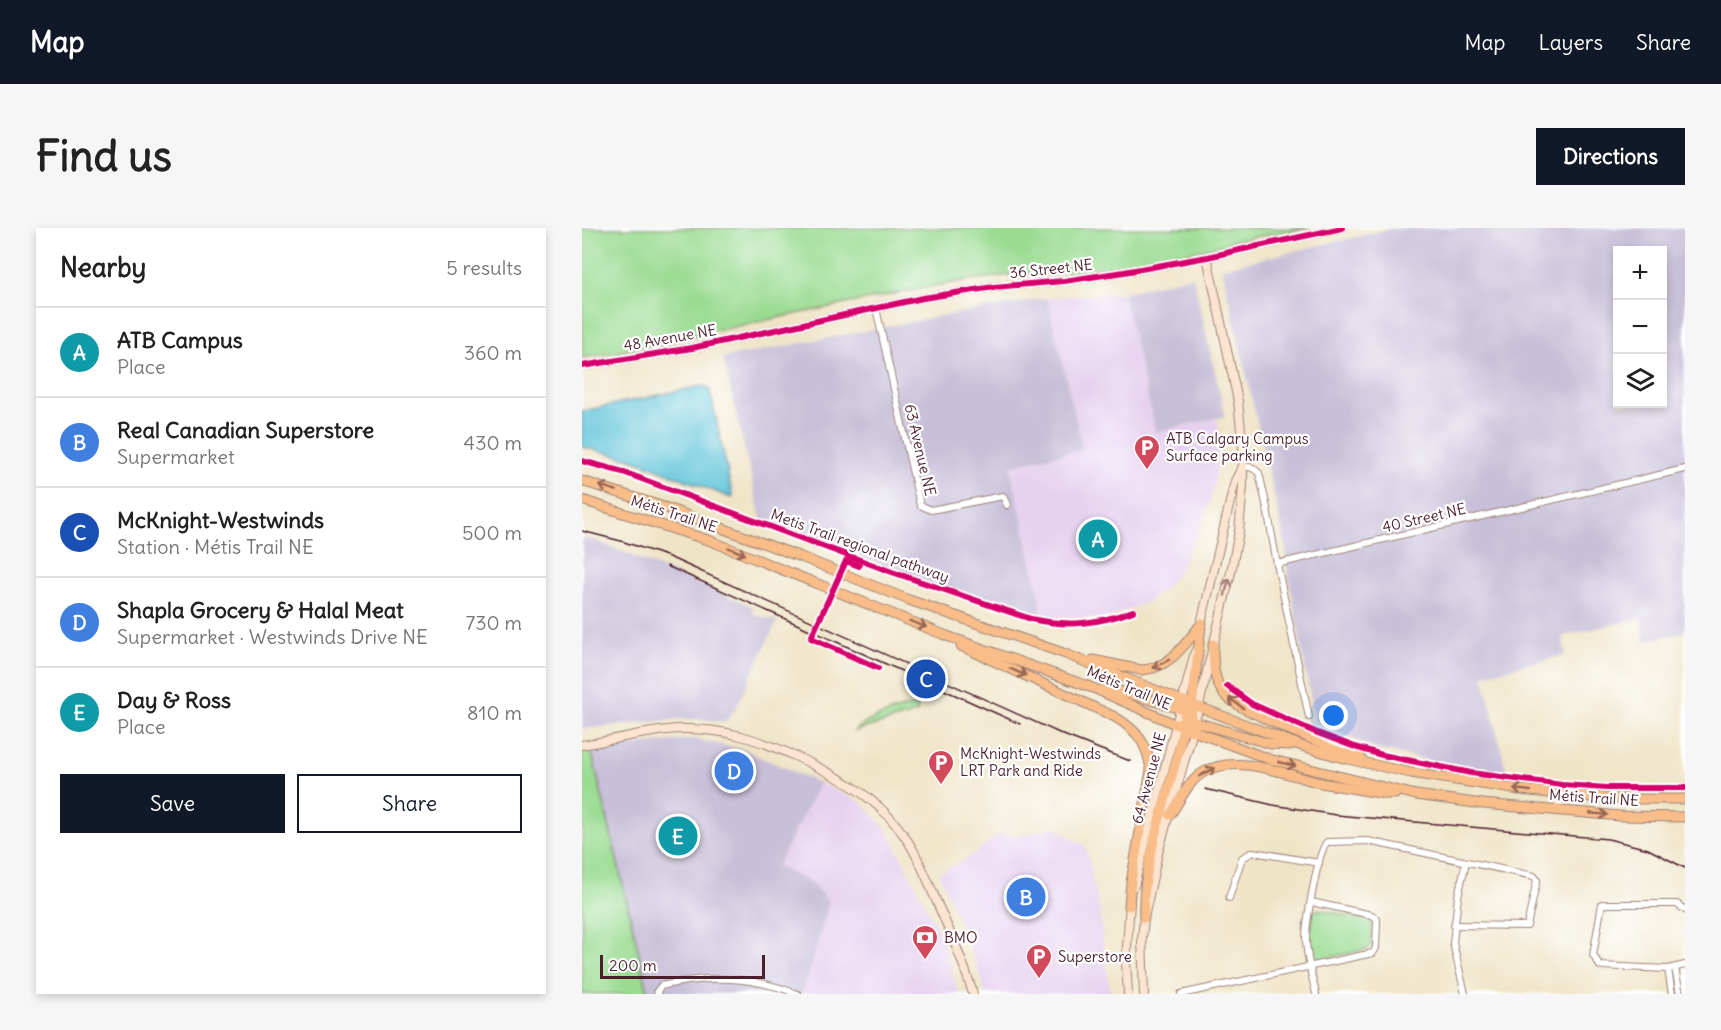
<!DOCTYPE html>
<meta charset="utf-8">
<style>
body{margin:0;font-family:Delius,sans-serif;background:#f6f6f6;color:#222}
.controls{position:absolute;right:18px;top:18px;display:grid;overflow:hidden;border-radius:0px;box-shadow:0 3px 9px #0003}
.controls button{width:54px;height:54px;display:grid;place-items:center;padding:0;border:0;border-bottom:2px solid #e0e0e0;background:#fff;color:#222;font:30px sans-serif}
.scale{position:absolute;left:18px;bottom:15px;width:165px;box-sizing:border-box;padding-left:6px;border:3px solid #4a1f2b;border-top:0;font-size:16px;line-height:21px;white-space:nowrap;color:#4a1f2b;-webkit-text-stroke:4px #fff;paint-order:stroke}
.you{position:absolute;left:752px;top:488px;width:21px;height:21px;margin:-15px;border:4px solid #fff;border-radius:50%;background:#1a73e8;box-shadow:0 0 0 9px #1a73e833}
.badge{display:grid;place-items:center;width:39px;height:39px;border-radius:50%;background:#111827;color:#fff;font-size:20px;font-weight:700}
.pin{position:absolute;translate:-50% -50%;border:3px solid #fff;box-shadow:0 2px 6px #0006}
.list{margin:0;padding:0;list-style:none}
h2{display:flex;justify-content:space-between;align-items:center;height:78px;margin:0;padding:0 24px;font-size:26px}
h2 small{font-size:20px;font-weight:400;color:#767676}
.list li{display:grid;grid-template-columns:39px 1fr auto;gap:18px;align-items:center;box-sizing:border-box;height:90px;padding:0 24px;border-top:2px solid #e0e0e0}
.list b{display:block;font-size:22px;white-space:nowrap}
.list p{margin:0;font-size:20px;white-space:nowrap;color:#767676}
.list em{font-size:20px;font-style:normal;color:#767676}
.actions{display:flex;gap:12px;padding:18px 24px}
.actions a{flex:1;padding:14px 0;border:2px solid #111827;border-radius:0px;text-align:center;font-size:21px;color:#111827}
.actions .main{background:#111827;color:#fff}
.icon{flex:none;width:33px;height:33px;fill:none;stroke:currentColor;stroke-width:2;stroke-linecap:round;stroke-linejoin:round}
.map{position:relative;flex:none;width:1103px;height:766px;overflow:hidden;border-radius:0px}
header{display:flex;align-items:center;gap:36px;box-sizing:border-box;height:84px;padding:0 30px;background:#111827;color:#fff}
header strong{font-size:28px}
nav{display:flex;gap:33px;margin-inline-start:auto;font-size:21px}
.intro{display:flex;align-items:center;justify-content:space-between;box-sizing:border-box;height:144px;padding:0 36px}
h1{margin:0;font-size:42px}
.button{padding:15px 27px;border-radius:0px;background:#111827;color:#fff;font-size:21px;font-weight:700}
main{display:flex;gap:36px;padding:0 36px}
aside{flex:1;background:#fff;border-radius:0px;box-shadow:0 3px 9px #0003}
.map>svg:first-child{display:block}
.built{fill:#e6d2f0}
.industrial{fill:#c8bfd8;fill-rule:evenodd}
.green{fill:#9adb91;stroke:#727d5e;stroke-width:1.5}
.water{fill:#5ac2d7;stroke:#527081;stroke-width:1.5}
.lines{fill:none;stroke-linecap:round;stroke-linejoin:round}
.street-casing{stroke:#9c8278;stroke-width:8}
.secondary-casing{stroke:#9c8278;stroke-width:10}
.primary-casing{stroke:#9c8278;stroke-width:11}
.street{stroke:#fff;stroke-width:6}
.secondary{stroke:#fce5d0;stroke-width:8}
.primary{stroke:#f8bd89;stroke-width:9}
.tram{stroke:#4a1f2b;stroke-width:1.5}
.cycleway-casing{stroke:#fff;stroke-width:10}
.cycleway{stroke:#d6006c;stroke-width:6}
.oneway{stroke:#986655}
.oneway2{stroke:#a3827e}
.labels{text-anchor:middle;stroke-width:4.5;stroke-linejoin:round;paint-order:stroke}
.street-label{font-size:15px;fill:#4a1f2b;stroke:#fff}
.poi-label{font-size:15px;fill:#4a1f2b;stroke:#fff;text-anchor:start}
</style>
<header>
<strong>Map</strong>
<nav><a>Map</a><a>Layers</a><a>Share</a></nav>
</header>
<div class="intro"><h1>Find us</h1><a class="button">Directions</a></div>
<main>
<aside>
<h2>Nearby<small>5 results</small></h2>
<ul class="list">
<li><span class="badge" style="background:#0f9aa8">A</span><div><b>ATB Campus</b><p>Place</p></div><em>360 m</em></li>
<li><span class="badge" style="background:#3f7fe0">B</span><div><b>Real Canadian Superstore</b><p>Supermarket</p></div><em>430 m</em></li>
<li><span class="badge" style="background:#1a4fb4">C</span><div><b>McKnight-Westwinds</b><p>Station · Métis Trail NE</p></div><em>500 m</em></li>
<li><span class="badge" style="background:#3f7fe0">D</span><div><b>Shapla Grocery &amp; Halal Meat</b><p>Supermarket · Westwinds Drive NE</p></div><em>730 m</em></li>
<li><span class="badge" style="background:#0f9aa8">E</span><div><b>Day &amp; Ross</b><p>Place</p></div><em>810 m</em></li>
</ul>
<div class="actions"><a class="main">Save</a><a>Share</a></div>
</aside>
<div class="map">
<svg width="1103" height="766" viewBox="0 0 1103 766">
<rect width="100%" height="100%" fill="#fff"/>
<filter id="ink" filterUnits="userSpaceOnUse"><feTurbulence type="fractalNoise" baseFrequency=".0167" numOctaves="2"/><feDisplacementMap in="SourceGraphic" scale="12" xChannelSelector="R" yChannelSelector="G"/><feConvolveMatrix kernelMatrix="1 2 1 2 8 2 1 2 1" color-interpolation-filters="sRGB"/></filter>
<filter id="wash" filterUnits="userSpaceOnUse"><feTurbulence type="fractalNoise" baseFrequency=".008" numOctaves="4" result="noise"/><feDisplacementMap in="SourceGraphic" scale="24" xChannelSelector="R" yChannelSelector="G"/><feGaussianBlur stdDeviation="1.35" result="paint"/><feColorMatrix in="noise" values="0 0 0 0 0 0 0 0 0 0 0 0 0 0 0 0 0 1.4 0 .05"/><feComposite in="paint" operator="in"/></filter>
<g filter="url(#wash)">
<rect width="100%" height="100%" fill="#efe4c6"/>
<g class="built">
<polygon points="541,65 574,204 635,190 637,203 634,244 630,265 621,293 595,346 580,363 565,374 524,391 458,391 459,375 428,238 501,221 465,70"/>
<polygon points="238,555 279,574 306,603 358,706 377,766 219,766 224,756 247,675 195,638"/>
<polygon points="472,599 504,619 519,691 522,726 529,766 403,766 400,752 383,708 357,645 386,630 418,606 438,608"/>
</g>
<g class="industrial">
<path d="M 812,0 L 1103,0 L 1103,404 L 1063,413 L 1059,390 L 981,408 L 983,427 L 901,447 L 926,549 L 793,521 L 733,494 L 705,340 L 704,320 L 640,40 ZM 1036,22 L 1080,22 L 1080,176 L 1036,176 Z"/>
<polygon points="611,48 643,188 574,204 541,65"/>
<polygon points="465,70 501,221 428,238 459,375 458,391 357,360 180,295 141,130 355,89"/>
<polygon points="0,309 15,313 170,378 171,386 195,393 153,482 143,494 116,491 98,491 0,501"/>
<polygon points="113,511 162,522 238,555 195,638 230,655 247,675 224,756 219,766 67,766 66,764 9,521"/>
</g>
<g class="green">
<polygon points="0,0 728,0 654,12 633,19 548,37 493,44 469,43 430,47 394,51 346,59 117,106 83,116 0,130"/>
<path d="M 332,477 L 336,479 L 335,485 L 273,503 C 282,492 318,481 332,477 Z"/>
<polygon points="9,521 66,764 67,766 0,766 0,522"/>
<polygon points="736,681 786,692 790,697 789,717 786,721 737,732 732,729 727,705 731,684"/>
</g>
<polygon class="water" points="119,158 127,160 130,172 151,269 149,270 53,232 0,219 0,183"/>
</g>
<g filter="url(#ink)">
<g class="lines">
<defs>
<g id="street">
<polyline points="294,80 338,277 349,282 421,268 425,277"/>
<polyline points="661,238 671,240 677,245 685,280 695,336 1103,241"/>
<polyline points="695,336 727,489"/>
<polyline points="647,670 660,630 671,624 737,635"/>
<polyline points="1103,682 1095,676 1020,676 1011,727 1018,738 1086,741 1103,737"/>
<polyline points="1093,740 1098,766"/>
<polyline points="1086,741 1090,766"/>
<path d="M 76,766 L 75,763 L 79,758 C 128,747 169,748 216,766"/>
<polyline points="599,766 791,725 794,720 795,691 790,687 729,674"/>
<path d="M 734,766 C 730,748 724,729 724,710 C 724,695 736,622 745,614 L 786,613 L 952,648 L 955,652 L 945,698 L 872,697"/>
<polyline points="883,766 871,715 876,668 884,634"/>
</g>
<g id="secondary">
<polyline points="0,138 110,120 341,70 412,59 482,53 542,44 625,29 760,0"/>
<polyline points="618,400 653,253 659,241"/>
<path d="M 0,517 C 33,512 66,502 99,501 C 141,500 176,511 213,528 C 258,549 300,571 327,615 C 339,634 347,656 356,677 C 369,706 382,735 391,766"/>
<polyline points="552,658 613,424"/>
<polyline points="546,766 544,734 548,674"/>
<polyline points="562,766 560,711 562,690 576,625 609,510 649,344 657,303 661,257 661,221 656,173 625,29"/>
</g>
<g id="primary">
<polyline points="0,253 82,279 219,329 327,372 481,425 601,473 720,518 761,530 829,545 938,562 1030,571 1103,571"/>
<polyline points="0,272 129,313 365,408 511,460 595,497 687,531 834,567 901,576 1038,588 1103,589"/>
<path d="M 631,416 C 631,433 631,452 642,466 C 652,476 665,482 678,488 C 709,504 741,516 774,526 L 781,533"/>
<path d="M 379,418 L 533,489 C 556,503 565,515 569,542 L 549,654 L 547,678"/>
<path d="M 511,432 L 559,442 C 588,441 603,416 620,395"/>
<polyline points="521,461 537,463 599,481 609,482"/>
<polyline points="598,495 606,492 689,516 709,517"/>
<polyline points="608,497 619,397"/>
<path d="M 588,587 C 598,573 606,553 622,544 C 655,525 705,547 739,555 C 760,559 782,562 803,566 L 813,566"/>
<path d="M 562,690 C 560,662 567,635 573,608 C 579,583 610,492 601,473"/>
</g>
</defs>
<use href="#street" class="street-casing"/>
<use href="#secondary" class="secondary-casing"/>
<use href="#primary" class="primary-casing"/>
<use href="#street" class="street"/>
<use href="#secondary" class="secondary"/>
<use href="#primary" class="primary"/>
<g class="tram">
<polyline points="0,303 39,313 87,329 484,508 548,533"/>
<polyline points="85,338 438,496"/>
<polyline points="623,561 691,577 754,587 1026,611 1066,621 1103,640"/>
</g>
<defs>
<g id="cycleway">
<polyline points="0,138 110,120 341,70 412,59 482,53 542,44 625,29 760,0"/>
<path d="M 0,233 L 41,244 L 310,344 L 449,391 C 486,399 516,396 551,383"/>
<polyline points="277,338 264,333 229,410 296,440"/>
<polyline points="645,458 670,476 733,504 773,519 800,527 889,545 980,557 1025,560 1103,560"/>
</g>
</defs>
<use href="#cycleway" class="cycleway-casing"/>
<use href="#cycleway" class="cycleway"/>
</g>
<defs><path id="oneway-shaft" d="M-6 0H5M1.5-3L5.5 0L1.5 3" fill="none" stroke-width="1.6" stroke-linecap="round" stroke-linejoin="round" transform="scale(1.5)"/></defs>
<g class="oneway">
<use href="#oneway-shaft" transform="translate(26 260) rotate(-163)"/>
<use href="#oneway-shaft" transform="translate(155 323) rotate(22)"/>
<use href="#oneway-shaft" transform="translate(336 396) rotate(21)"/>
<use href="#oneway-shaft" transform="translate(579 436) rotate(152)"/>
<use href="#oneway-shaft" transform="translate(436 444) rotate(24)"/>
<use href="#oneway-shaft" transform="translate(654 475) rotate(-144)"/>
<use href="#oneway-shaft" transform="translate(705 536) rotate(14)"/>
<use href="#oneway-shaft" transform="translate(625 544) rotate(-28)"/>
<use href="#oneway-shaft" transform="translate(940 562) rotate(-174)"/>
<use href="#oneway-shaft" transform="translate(1017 586) rotate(5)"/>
</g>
<use class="oneway2" href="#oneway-shaft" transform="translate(645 359) rotate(-76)"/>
</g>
<defs>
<symbol id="parking-pin" viewBox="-11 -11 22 30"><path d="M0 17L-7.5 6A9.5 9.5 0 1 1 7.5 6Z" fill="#d1495b" stroke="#fff"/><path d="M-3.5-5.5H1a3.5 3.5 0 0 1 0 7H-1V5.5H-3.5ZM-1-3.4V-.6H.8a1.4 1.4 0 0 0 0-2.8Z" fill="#fff"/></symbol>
<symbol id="bank-pin" viewBox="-11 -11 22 30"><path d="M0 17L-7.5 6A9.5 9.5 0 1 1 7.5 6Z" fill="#d1495b" stroke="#fff"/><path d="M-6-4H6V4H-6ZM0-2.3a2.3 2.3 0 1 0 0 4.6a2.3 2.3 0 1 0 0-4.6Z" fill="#fff"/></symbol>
</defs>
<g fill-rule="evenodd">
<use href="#parking-pin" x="550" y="205" width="30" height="40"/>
<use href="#parking-pin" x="344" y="520" width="30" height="40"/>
<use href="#bank-pin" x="328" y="695" width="30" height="40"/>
<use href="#parking-pin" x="442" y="714" width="30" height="40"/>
</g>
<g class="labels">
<g class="street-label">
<text transform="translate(469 41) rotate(-6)" y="5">36 Street NE</text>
<text transform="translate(88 110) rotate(-10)" y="5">48 Avenue NE</text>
<text transform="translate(338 222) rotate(77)" y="5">63 Avenue NE</text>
<text transform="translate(92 286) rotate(18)" y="5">Métis Trail NE</text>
<text transform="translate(842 290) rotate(-13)" y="5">40 Street NE</text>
<text transform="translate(278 318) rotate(20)" y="5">Metis Trail regional pathway</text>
<text transform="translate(547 460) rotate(23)" y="5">Métis Trail NE</text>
<text transform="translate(567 550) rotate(-75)" y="5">64 Avenue NE</text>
<text transform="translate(1012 570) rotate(4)" y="5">Métis Trail NE</text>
</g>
<g class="poi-label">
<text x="584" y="216">ATB Calgary Campus<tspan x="584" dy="17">Surface parking</tspan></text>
<text x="378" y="531">McKnight-Westwinds<tspan x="378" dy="17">LRT Park and Ride</tspan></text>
<text x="362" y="715">BMO</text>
<text x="476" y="734">Superstore</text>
</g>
</g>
</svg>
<div class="controls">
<button>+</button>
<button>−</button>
<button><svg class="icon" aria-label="layers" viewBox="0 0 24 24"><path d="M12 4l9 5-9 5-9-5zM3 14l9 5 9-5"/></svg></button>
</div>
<div class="scale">200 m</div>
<div class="you"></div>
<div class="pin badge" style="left:516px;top:311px;background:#0f9aa8">A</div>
<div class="pin badge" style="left:444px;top:669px;background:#3f7fe0">B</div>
<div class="pin badge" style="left:344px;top:451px;background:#1a4fb4">C</div>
<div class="pin badge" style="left:152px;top:543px;background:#3f7fe0">D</div>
<div class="pin badge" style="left:96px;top:608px;background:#0f9aa8">E</div>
</div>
</main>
